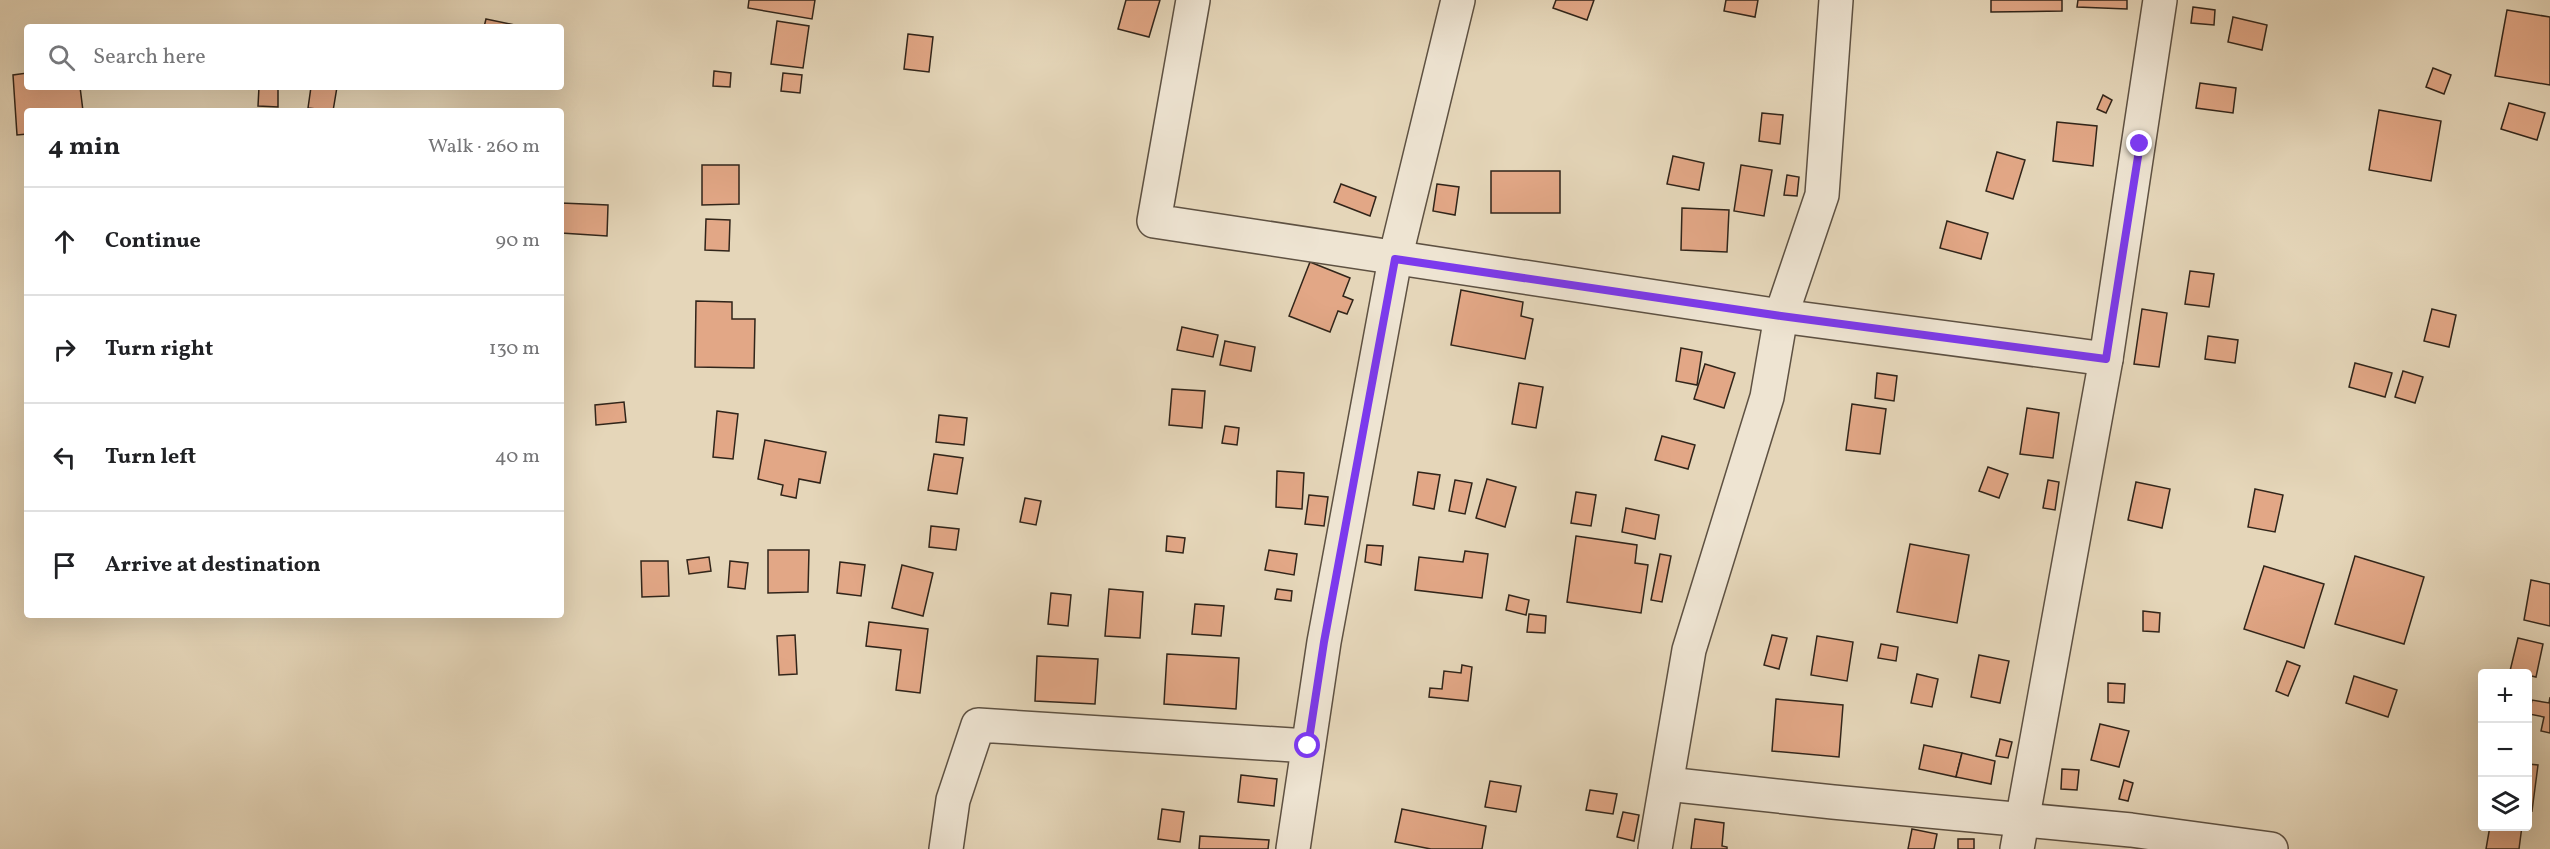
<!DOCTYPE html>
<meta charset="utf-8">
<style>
body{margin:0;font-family:Vollkorn,serif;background:#f2f2f2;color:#202124}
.controls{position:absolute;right:18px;bottom:18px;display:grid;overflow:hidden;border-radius:6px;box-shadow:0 6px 24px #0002}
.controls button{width:54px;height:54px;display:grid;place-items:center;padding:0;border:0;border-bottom:2px solid #e0e0e0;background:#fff;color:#202124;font:30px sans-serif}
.stop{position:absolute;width:18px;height:18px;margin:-14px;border:4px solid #7c3aed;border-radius:50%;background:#fff}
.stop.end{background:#7c3aed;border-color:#fff;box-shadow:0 2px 6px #0008}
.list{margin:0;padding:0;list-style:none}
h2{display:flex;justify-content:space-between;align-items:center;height:78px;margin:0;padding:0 24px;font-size:26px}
h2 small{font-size:20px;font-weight:400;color:#757577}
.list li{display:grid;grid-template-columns:39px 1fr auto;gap:18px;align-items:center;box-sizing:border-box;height:108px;padding:0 24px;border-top:2px solid #e0e0e0}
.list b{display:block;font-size:22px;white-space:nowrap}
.list em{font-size:20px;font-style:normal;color:#757577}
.icon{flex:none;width:33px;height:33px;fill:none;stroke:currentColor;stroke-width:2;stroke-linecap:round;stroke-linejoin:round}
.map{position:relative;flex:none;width:2550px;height:849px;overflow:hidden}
.search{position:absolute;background:#fff;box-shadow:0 6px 24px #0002;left:24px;top:24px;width:540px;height:66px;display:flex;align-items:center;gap:15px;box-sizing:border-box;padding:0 21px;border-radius:6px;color:#757577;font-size:22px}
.panel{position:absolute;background:#fff;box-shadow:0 6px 24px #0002;left:24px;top:108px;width:540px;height:510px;border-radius:6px}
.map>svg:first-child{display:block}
.building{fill:#e2a786;stroke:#31251a;stroke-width:1.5}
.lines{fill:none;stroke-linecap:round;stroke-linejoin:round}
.minor-casing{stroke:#5e5142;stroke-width:36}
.minor{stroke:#eee4d2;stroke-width:33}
.route{stroke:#7c3aed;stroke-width:8}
</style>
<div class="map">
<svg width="2550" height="849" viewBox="0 0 2550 849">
<rect width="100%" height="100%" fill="#e5d6b9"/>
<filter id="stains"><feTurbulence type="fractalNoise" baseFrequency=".00333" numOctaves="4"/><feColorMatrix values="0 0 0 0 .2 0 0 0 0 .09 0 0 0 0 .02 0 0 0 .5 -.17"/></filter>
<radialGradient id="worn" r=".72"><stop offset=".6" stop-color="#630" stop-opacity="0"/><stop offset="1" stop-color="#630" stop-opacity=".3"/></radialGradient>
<g class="building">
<polygon points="749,0 815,0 812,19 748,8"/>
<polygon points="1126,0 1160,0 1149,37 1118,29"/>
<polygon points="1556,0 1594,0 1587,20 1553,8"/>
<polygon points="1726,0 1758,0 1755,17 1724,11"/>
<polygon points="1991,0 2062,0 2062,11 1991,12"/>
<polygon points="2078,0 2127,0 2127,9 2077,7"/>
<polygon points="2193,7 2215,10 2214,25 2191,23"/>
<polygon points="2507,10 2550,17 2550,85 2495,76"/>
<polygon points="2233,17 2267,25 2262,50 2228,42"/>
<polygon points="486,19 515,25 514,27 484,27"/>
<polygon points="777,21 809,26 803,68 771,64"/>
<polygon points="908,34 933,37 929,72 904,69"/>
<polygon points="2433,68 2451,75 2444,94 2426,87"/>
<polygon points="714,71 731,73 730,87 713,86"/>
<polygon points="27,73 27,87 80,87 83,111 27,111 27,134 17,135 13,75"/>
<polygon points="783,73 802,75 800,93 781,91"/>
<polygon points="2200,83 2236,88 2233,113 2196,108"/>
<polygon points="259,87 278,87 278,107 258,106"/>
<polygon points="311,87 337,87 333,111 308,108"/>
<polygon points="2103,95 2112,100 2106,113 2097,109"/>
<polygon points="2509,103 2545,113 2537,140 2501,129"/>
<polygon points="2379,110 2441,121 2431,181 2369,170"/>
<polygon points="1762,113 1783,115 1780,144 1759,141"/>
<polygon points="2057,122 2097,126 2093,166 2053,161"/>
<polygon points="1997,152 2025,160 2013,199 1986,191"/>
<polygon points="1673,156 1704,163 1699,190 1667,184"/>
<polygon points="702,165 739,165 739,204 702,205"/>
<polygon points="1741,165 1772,170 1764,216 1734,211"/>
<rect x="1491" y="171" width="69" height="42"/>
<polygon points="1787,175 1799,177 1797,196 1784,195"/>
<polygon points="1341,184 1376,197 1370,216 1334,202"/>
<polygon points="1437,184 1459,187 1455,215 1433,211"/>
<polygon points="561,203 608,205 607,236 561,233"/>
<polygon points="1682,208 1729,210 1727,252 1681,250"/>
<polygon points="706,219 730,220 729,251 705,250"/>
<polygon points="1947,221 1988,233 1981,259 1940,248"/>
<polygon points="1310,262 1350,278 1343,296 1353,300 1347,314 1338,311 1330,332 1289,316"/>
<polygon points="2190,271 2214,274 2209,307 2185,304"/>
<polygon points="1461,290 1523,302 1521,316 1533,319 1525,359 1451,345"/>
<polygon points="696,301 732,302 732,319 755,319 754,368 695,367"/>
<polygon points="2142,309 2167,313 2159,367 2134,364"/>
<polygon points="2432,309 2456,315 2449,347 2424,341"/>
<polygon points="1182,327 1218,335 1213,357 1177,350"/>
<polygon points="2208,336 2238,340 2235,363 2205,359"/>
<polygon points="1225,341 1255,347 1251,371 1220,365"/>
<polygon points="1681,348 1702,352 1697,385 1676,381"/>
<polygon points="2355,363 2392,373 2385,397 2349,387"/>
<polygon points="1705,364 1735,373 1724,408 1694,399"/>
<polygon points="2403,371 2423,377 2415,403 2395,397"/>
<polygon points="1877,373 1897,376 1894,401 1875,398"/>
<polygon points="1519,383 1543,387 1536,428 1512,424"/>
<polygon points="1172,389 1205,391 1202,428 1169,425"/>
<polygon points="624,402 626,422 596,425 595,405"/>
<polygon points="1852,404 1886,409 1880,454 1846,450"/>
<polygon points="2027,408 2059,413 2053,458 2020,454"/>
<polygon points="717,411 738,414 733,459 713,457"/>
<polygon points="939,415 967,418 964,445 936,442"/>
<polygon points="1225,426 1239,428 1237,445 1222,443"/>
<polygon points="1662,436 1695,445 1688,469 1655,460"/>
<polygon points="765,440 826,452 820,483 799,479 796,498 781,495 783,485 758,479"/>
<polygon points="934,454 963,458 957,494 928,490"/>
<polygon points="1988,467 2008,474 1999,498 1979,491"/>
<polygon points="1277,471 1304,473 1302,509 1276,507"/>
<polygon points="1418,472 1440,475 1434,509 1413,505"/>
<polygon points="1487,479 1516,487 1505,527 1476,518"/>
<polygon points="1455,480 1472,483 1465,514 1449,511"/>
<polygon points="2048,480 2059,482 2055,510 2043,508"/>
<polygon points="2136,482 2170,489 2162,528 2128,520"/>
<polygon points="2255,489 2283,495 2275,532 2248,527"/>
<polygon points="1576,492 1596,495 1591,526 1571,523"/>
<polygon points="1309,495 1328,497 1324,526 1305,524"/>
<polygon points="1025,498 1041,501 1036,525 1020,522"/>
<polygon points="1626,508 1659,515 1655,539 1622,532"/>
<polygon points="931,526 959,529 956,550 929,547"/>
<polygon points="1167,536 1185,538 1183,553 1166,551"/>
<polygon points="1576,536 1637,545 1635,563 1648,565 1641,613 1567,602"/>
<polygon points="1910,544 1969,555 1957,623 1897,612"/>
<polygon points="1367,545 1383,546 1381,565 1365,562"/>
<polygon points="768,550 809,550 808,592 768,593"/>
<polygon points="1269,550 1297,554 1294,575 1265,570"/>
<polygon points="1465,551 1488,554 1482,598 1415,590 1419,557 1463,562"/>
<polygon points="1660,554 1671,556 1662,602 1651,600"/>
<polygon points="2355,556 2424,577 2404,644 2335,624"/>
<polygon points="709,557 711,571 689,574 687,560"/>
<polygon points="641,561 668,561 669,596 642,597"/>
<polygon points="730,561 748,563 745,589 728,587"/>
<polygon points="840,562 865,565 861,596 837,593"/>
<polygon points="902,565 933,573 923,616 892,608"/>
<polygon points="2264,566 2324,584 2304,648 2244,629"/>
<polygon points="2531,580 2550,584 2550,626 2524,620"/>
<polygon points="1109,589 1143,592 1140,638 1105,636"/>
<polygon points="1277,589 1292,591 1291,601 1275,599"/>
<polygon points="1051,593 1071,595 1068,626 1048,624"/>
<polygon points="1509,595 1529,600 1526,615 1506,610"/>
<polygon points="1195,604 1224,606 1221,636 1192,634"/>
<polygon points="2143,611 2160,613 2159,632 2143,631"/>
<polygon points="1529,614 1546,616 1545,633 1527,632"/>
<polygon points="869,622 928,629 920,693 896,690 901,650 866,646"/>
<polygon points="795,635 797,674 779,675 777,636"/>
<polygon points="1772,635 1787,638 1779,669 1764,665"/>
<polygon points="1817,636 1853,642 1847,681 1811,675"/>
<polygon points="2518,638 2543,644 2536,677 2510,671"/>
<polygon points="1881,644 1898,647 1896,661 1878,658"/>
<polygon points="1167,654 1239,658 1236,709 1164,704"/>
<polygon points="1979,655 2009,661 2000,703 1971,697"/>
<polygon points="1037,656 1098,659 1095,704 1035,701"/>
<polygon points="2287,661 2300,666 2288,696 2276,691"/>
<polygon points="1462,665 1472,667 1468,701 1429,697 1430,688 1442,689 1444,671 1461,673"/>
<polygon points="1917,674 1938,679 1932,707 1911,703"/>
<polygon points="2354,676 2397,690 2388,717 2346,703"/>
<polygon points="2108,683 2125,684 2124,703 2108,702"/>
<polygon points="2550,697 2550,733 2541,731 2544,717 2529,714 2532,700 2549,703"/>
<polygon points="1776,699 1843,705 1839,757 1772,751"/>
<polygon points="2100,724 2129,731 2119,767 2091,760"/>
<polygon points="2000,739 2012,742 2008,758 1996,756"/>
<polygon points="1924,745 1962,753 1956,777 1919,769"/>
<polygon points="1962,753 1995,761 1991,784 1956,777"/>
<polygon points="2528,764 2538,765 2532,811 2528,810"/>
<polygon points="2062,769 2079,770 2077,790 2061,789"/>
<polygon points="1241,775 1277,779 1274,806 1238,802"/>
<polygon points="2124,780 2133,783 2128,801 2119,799"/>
<polygon points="1490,781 1521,786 1516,812 1485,807"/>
<polygon points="1590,790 1617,794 1613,814 1586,810"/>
<polygon points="1162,809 1184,812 1180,842 1158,839"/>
<polygon points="1402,809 1486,826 1482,849 1431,849 1395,842"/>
<polygon points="1623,812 1639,815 1634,841 1617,837"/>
<polygon points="1695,819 1724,823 1722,846 1727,847 1727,849 1691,849"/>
<polygon points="2490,826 2522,826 2519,849 2486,849"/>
<polygon points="1912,829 1937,834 1934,849 1908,849"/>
<polygon points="1200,836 1269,840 1268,849 1199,849"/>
<rect x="1958" y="839" width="16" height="10"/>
</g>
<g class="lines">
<defs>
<g id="minor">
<polyline points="1193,0 1154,221 1781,316 2106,359"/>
<polyline points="1667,784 1833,802 2131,830 2271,849"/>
<polyline points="946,849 953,800 978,725 1308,746"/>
<polyline points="1293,849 1324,642 1395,259 1458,0"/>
<polyline points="1655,849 1689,650 1767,397 1781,316 1822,195 1836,0"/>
<polyline points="2017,849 2106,359 2160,0"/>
</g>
</defs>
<use href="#minor" class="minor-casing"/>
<use href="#minor" class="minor"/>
</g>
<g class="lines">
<polyline class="route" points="1308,746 1324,642 1395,259 1781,316 2106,359 2140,144"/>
</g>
<rect width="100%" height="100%" filter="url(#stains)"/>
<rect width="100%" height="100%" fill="url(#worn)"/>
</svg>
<div class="controls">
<button>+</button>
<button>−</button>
<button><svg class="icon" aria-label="layers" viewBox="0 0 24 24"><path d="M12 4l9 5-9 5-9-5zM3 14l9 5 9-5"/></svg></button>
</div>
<div class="stop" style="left:1308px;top:746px"></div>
<div class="stop end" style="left:2140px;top:144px"></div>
<div class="search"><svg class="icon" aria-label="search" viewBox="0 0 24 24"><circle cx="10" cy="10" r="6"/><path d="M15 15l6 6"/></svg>Search here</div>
<section class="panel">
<h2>4 min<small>Walk · 260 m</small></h2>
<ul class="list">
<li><svg class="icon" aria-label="ahead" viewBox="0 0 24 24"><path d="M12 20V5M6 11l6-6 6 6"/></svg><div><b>Continue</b></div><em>90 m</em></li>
<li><svg class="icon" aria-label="right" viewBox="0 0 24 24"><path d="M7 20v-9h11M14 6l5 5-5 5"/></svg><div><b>Turn right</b></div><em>130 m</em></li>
<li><svg class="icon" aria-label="left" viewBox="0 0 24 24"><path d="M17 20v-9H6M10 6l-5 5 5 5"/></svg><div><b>Turn left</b></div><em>40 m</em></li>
<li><svg class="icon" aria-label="arrive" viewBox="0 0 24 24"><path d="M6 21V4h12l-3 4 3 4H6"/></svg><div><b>Arrive at destination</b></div></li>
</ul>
</section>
</div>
